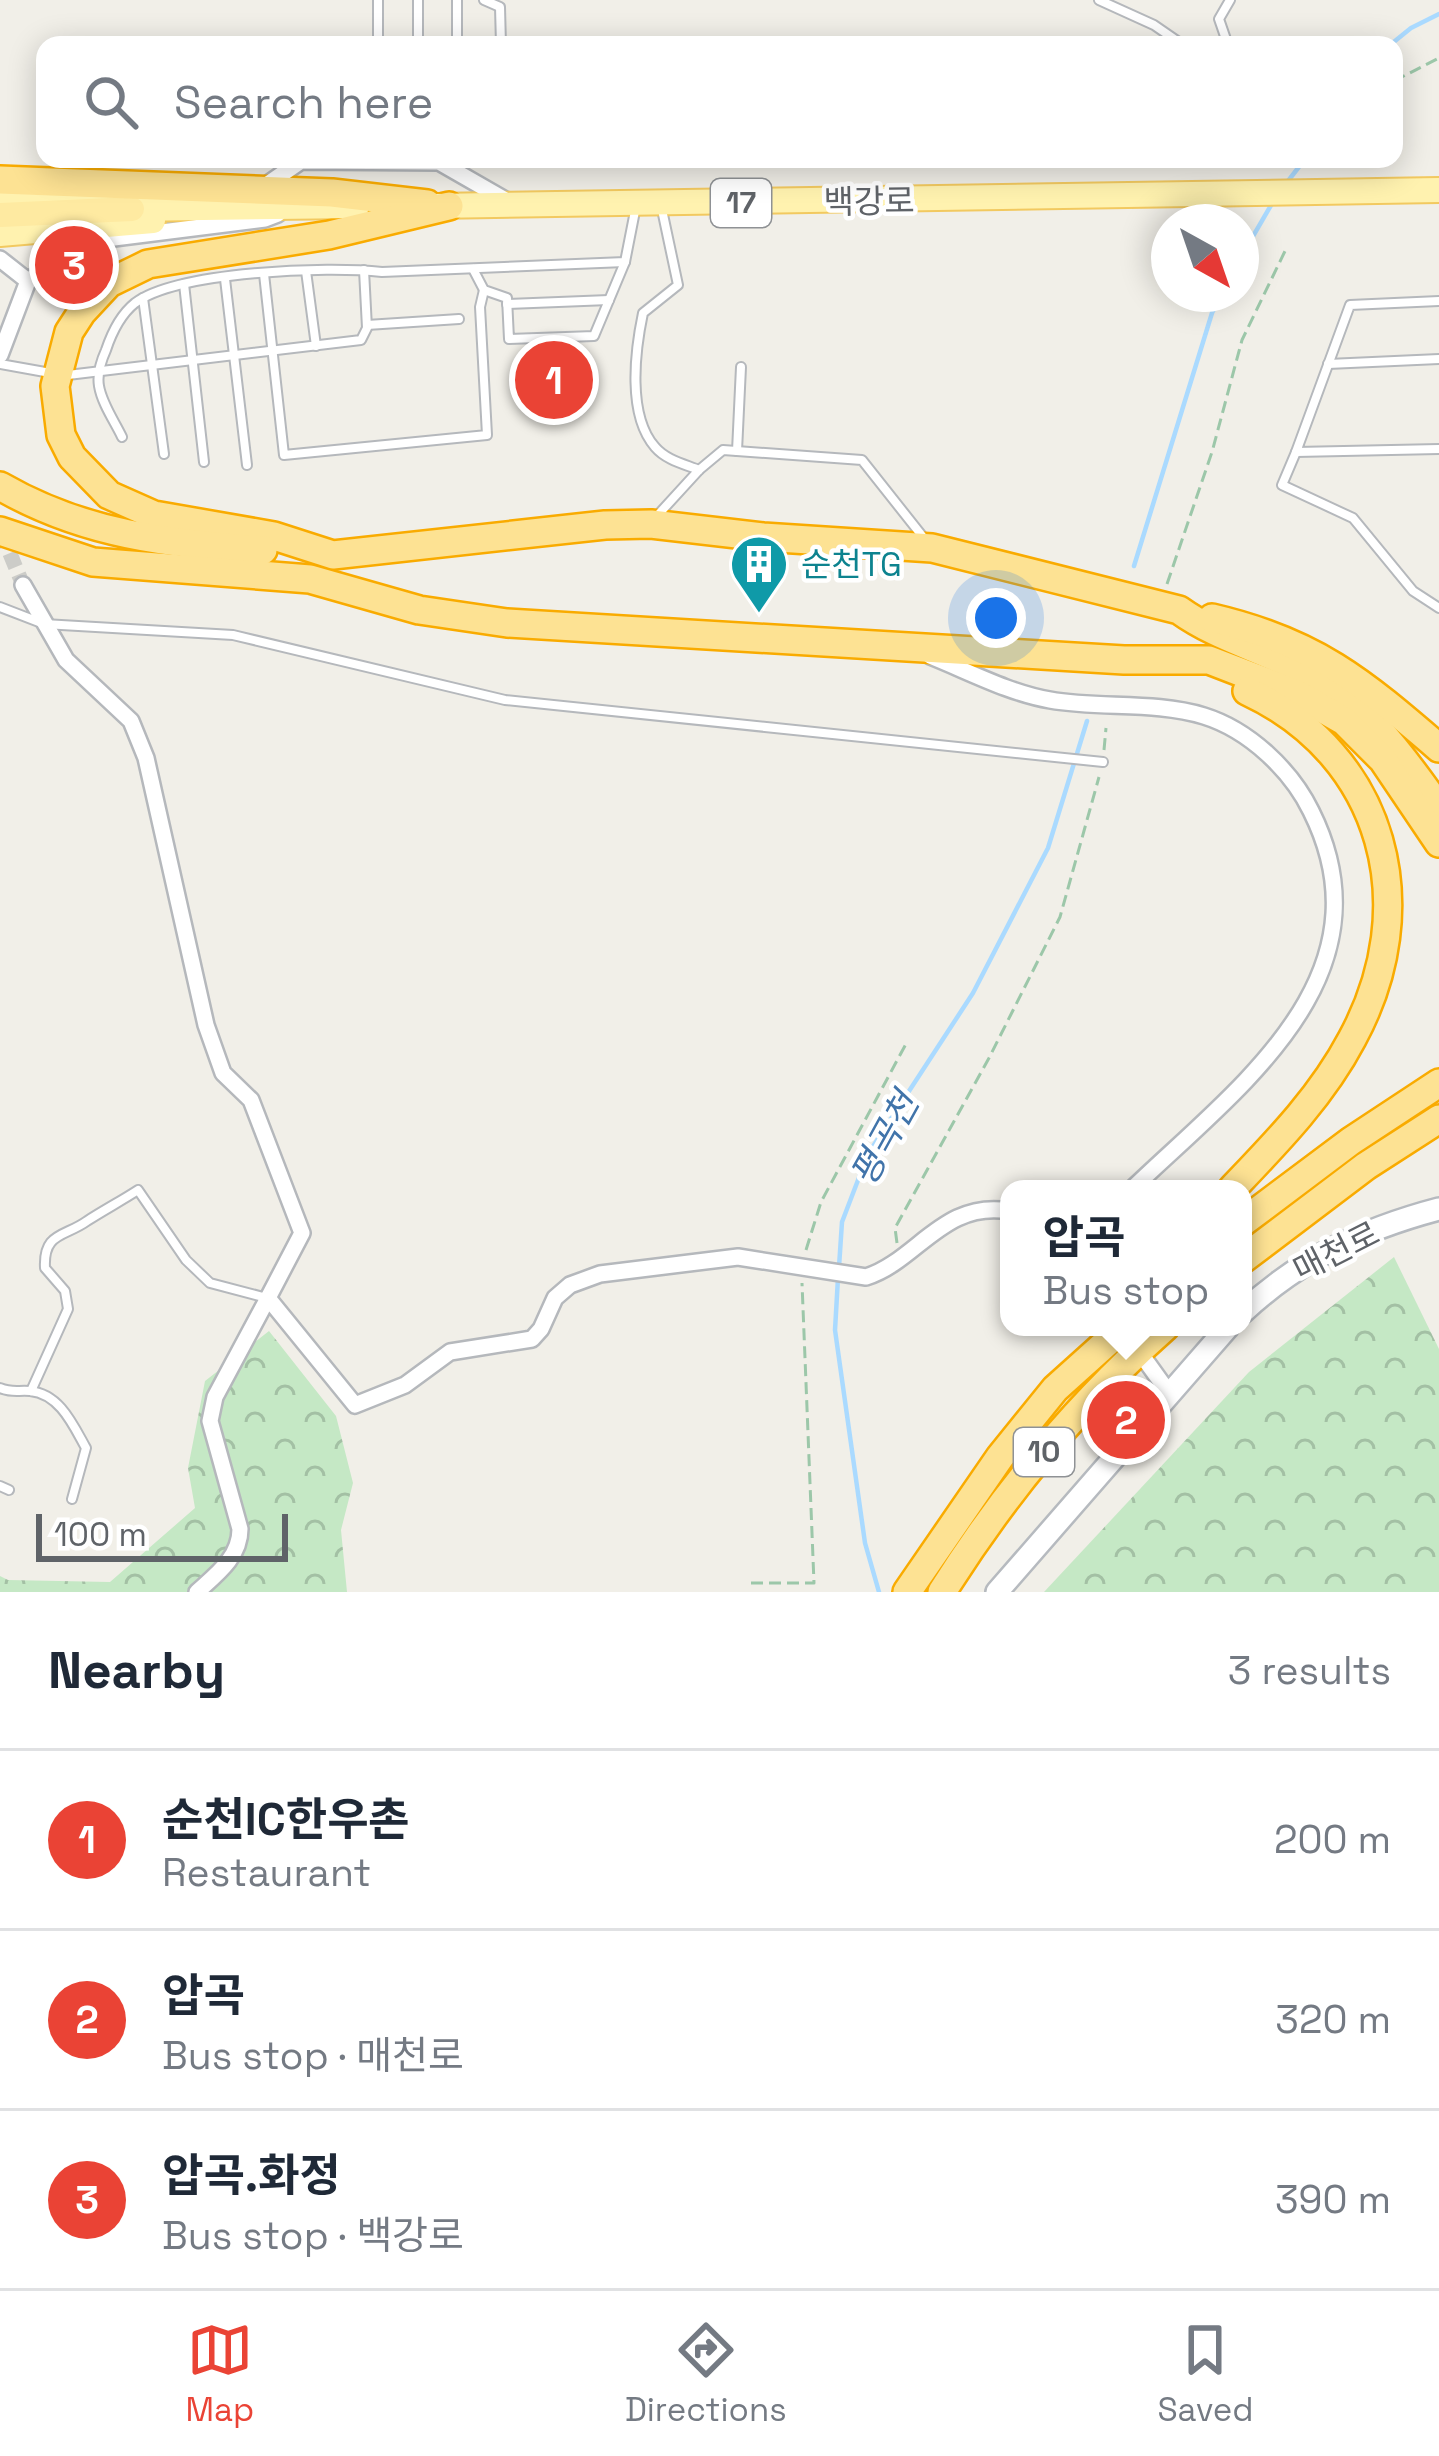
<!DOCTYPE html>
<meta charset="utf-8">
<style>
body{margin:0;font-family:"Space Grotesk","Noto Sans KR",sans-serif;background:#f2f2f3;color:#1f2937}
.compass{position:absolute;left:1151px;top:204px;width:108px;height:108px;border-radius:50%;background:#fff;box-shadow:0 6px 30px #0003;rotate:140deg}
.scale{position:absolute;left:36px;bottom:30px;width:252px;box-sizing:border-box;padding-left:12px;border:6px solid #5f6368;border-top:0;font-size:33px;line-height:42px;white-space:nowrap;color:#5f6368;-webkit-text-stroke:9px #fff;paint-order:stroke}
.you{position:absolute;left:996px;top:618px;width:42px;height:42px;margin:-30px;border:9px solid #fff;border-radius:50%;background:#1a73e8;box-shadow:0 0 0 18px #1a73e833}
.badge{display:grid;place-items:center;width:78px;height:78px;border-radius:50%;background:#ea4335;color:#fff;font-size:39px;font-weight:700}
.pin{position:absolute;translate:-50% -50%;border:6px solid #fff;box-shadow:0 3px 12px #0006}
.popup{position:absolute;left:1000px;top:1180px;width:252px;height:156px;box-sizing:border-box;display:grid;place-content:center;border-radius:24px;background:#fff;filter:drop-shadow(0 3px 9px #0005);font-size:39px;white-space:nowrap;color:#747a83}
.popup b{font-size:45px;color:#1f2937}
.popup::after{content:'';position:absolute;left:50%;top:100%;margin-left:-24px;border:24px solid transparent;border-top-color:#fff}
.list{margin:0;padding:0;list-style:none}
h2{display:flex;justify-content:space-between;align-items:center;height:156px;margin:0;padding:0 48px;font-size:51px}
h2 small{font-size:39px;font-weight:400;color:#747a83}
.list li{display:grid;grid-template-columns:78px 1fr auto;gap:36px;align-items:center;box-sizing:border-box;height:180px;padding:0 48px;border-top:3px solid #e0e1e3}
.list b{display:block;font-size:45px;white-space:nowrap}
.list p{margin:0;font-size:39px;white-space:nowrap;color:#747a83}
.list em{font-size:39px;font-style:normal;color:#747a83}
.icon{flex:none;width:66px;height:66px;fill:none;stroke:currentColor;stroke-width:2;stroke-linecap:round;stroke-linejoin:round}
.map{position:relative;flex:none;width:1439px;height:1592px;overflow:hidden}
.search{position:absolute;background:#fff;box-shadow:0 6px 30px #0003;left:36px;right:36px;top:36px;height:132px;display:flex;align-items:center;gap:30px;box-sizing:border-box;padding:0 42px;border-radius:24px;color:#747a83;font-size:45px}
.sheet{height:696px;background:#fff}
nav{display:flex;justify-content:space-around;align-items:center;box-sizing:border-box;height:168px;border-top:3px solid #e0e1e3;background:#fff;font-size:33px;color:#747a83}
nav a{display:grid;justify-items:center;gap:6px}
nav .on{color:#ea4335}
.map>svg:first-child{display:block}
.forest{fill:url(#forest-crowns)}
.lines{fill:none;stroke-linecap:round;stroke-linejoin:round}
.stream{stroke:#aadaff;stroke-width:4.5}
.minor-tunnel{stroke:#ccccc8;stroke-width:15;stroke-dasharray:15 8;stroke-linecap:butt}
.service-casing{stroke:#b5b8bc;stroke-width:12}
.minor-casing{stroke:#b5b8bc;stroke-width:20}
.secondary-casing{stroke:#b6babf;stroke-width:26}
.primary-casing{stroke:#f2c960;stroke-width:28}
.trunk-casing{stroke:#f9ab00;stroke-width:28}
.motorway-casing{stroke:#f9ab00;stroke-width:32}
.path{stroke:#9cc7a9;stroke-width:3;stroke-dasharray:12 6;stroke-linecap:butt}
.service{stroke:#fff;stroke-width:8}
.minor{stroke:#fff;stroke-width:15}
.secondary{stroke:#fff;stroke-width:21}
.primary{stroke:#fff2af;stroke-width:24}
.trunk{stroke:#feeaa1;stroke-width:24}
.motorway{stroke:#fde293;stroke-width:27}
.labels{text-anchor:middle;stroke-width:9;stroke-linejoin:round;paint-order:stroke}
.shield{fill:#fff;stroke:#8f9295;stroke-width:3}
.shield-label{font-size:30px;font-weight:bold;fill:#5f6368}
.street-label{font-size:33px;fill:#5f6368;stroke:#fff}
.culture-label{font-size:33px;fill:#0d838f;stroke:#fff;text-anchor:start}
.water-label{font-size:36px;font-style:italic;fill:#4174aa;stroke:#fff}
</style>
<div class="map">
<svg width="1439" height="1592" viewBox="0 0 1439 1592">
<defs>
<pattern id="forest-crowns" width="20" height="18" patternUnits="userSpaceOnUse" patternTransform="scale(3)"><rect width="20" height="18" fill="#c5e8c5"/><path d="M2 6a3 3 0 1 1 6 0M12 15a3 3 0 1 1 6 0" fill="none" stroke="#a3c0a4"/></pattern>
</defs>
<rect width="100%" height="100%" fill="#f1efe8"/>
<g class="forest">
<polygon points="1394,1257 1439,1349 1439,1592 1044,1592 1249,1372"/>
<polygon points="269,1331 336,1416 353,1483 341,1530 347,1592 0,1592 0,1576 8,1580 110,1582 195,1508 188,1468 205,1381"/>
</g>
<g class="lines">
<g class="stream">
<polyline points="1390,45 1411,28 1439,14"/>
<polyline points="1288,181 1305,159"/>
<polyline points="1241,257 1274,200"/>
<polyline points="1134,566 1212,313 1221,294"/>
<polyline points="839,1267 842,1222 868,1154 973,993 1048,848 1087,721"/>
<polyline points="838,1278 835,1330 865,1543 879,1592"/>
</g>
<polyline class="minor-tunnel" points="1,532 23,585"/>
<defs>
<g id="service">
<polyline points="484,0 500,7 501,45"/>
<polyline points="1099,0 1154,25 1183,45"/>
<polyline points="378,45 378,0"/>
<polyline points="418,45 418,0"/>
<polyline points="457,45 457,0"/>
<polyline points="1228,45 1219,19 1230,0"/>
<path d="M 661,205 L 678,285 L 643,313 C 635,351 627,415 655,447 C 666,460 684,464 699,470"/>
<polyline points="473,269 484,290 507,298 509,339 594,336 625,262"/>
<polyline points="306,271 316,346"/>
<polyline points="264,274 284,455 487,435 480,307 484,290"/>
<polyline points="225,279 247,465"/>
<polyline points="184,284 204,462"/>
<polyline points="143,298 164,454"/>
<polyline points="1439,301 1350,305 1296,452 1439,449"/>
<polyline points="507,304 609,300"/>
<polyline points="367,325 459,319"/>
<polyline points="0,364 45,372"/>
<polyline points="1328,364 1439,359"/>
<polyline points="68,375 361,340 367,328 364,270"/>
<path d="M 122,437 C 115,422 102,404 99,386 C 97,374 101,361 106,350 C 112,332 120,315 135,303 C 178,271 328,266 382,272 L 625,262 L 636,206"/>
<polyline points="737,451 741,367"/>
<polyline points="1296,452 1282,485 1353,518 1413,591 1439,608"/>
<polyline points="656,517 699,470 723,450 862,460 923,537"/>
<polyline points="0,607 44,624 233,635 505,700 1103,762"/>
<path d="M 0,1388 C 12,1393 18,1390 30,1391 C 60,1394 73,1425 86,1448 L 72,1499"/>
<path d="M 31,1391 L 68,1309 L 65,1291 L 45,1268 C 43,1232 65,1237 87,1221 C 104,1210 121,1201 138,1190 L 186,1260 L 210,1283 L 267,1298"/>
<polyline points="0,1486 9,1490"/>
</g>
<g id="minor">
<polyline points="262,188 301,161 439,162 507,201"/>
<polyline points="0,259 28,281"/>
<polyline points="0,355 28,281 73,249 98,240 265,219 278,214"/>
<polyline points="23,585 66,660 131,721 146,758 206,1025 223,1073 251,1100 302,1233 268,1298"/>
<path d="M 930,656 C 968,671 1009,693 1050,700 C 1101,709 1154,701 1204,716 C 1249,730 1291,770 1311,811 C 1394,977 1237,1088 1132,1189"/>
<polyline points="1146,1361 1169,1393"/>
<path d="M 197,1592 C 217,1574 240,1557 240,1529 L 210,1421 L 215,1397 L 268,1298 L 355,1405 L 405,1385 L 450,1352 L 532,1339 L 541,1329 L 555,1298 L 570,1285 L 600,1274 L 738,1257 L 866,1277 C 917,1261 943,1200 1009,1211"/>
</g>
<g id="secondary">
<path d="M 1243,1312 C 1300,1259 1363,1229 1439,1209"/>
<polyline points="997,1592 1228,1327"/>
</g>
<g id="primary">
<polyline points="0,199 36,198 132,209 357,206"/>
<polyline points="434,206 1439,190"/>
<polyline points="0,234 153,221"/>
</g>
<polyline id="trunk" points="0,215 132,209"/>
<g id="motorway">
<polyline points="0,180 332,193 427,204"/>
<path d="M 449,206 L 329,235 L 148,264 L 109,283 L 82,312 L 69,332 L 55,386 L 61,435 L 72,457 L 109,495 L 154,515 L 274,536 L 333,555 L 605,525 L 651,524 L 763,537 L 932,548 L 1179,610 C 1218,638 1262,648 1304,671 C 1363,702 1401,754 1439,808"/>
<path d="M 0,486 C 85,535 167,543 263,550"/>
<polyline points="0,531 93,562 310,579 419,610 507,623 1124,660 1209,660 1297,694 1344,721 1383,760 1439,843"/>
<path d="M 1212,618 C 1315,642 1361,681 1439,748"/>
<path d="M 1232,1189 C 1277,1142 1322,1096 1352,1039 C 1424,907 1386,756 1247,691"/>
<polyline points="1243,1222 1351,1141 1439,1083"/>
<polyline points="1243,1259 1366,1166 1439,1119"/>
<polyline points="907,1592 1000,1457 1055,1389 1124,1327"/>
<path d="M 942,1592 C 1003,1495 1079,1403 1165,1327"/>
</g>
</defs>
<use href="#service" class="service-casing"/>
<use href="#minor" class="minor-casing"/>
<use href="#secondary" class="secondary-casing"/>
<use href="#primary" class="primary-casing"/>
<use href="#trunk" class="trunk-casing"/>
<use href="#motorway" class="motorway-casing"/>
<g class="path">
<polyline points="1394,81 1439,58"/>
<polyline points="1167,584 1212,452 1242,340 1287,247"/>
<polyline points="1104,750 1106,728"/>
<polyline points="897,1243 895,1228 989,1058 1060,917 1099,777"/>
<polyline points="806,1250 821,1202 907,1042"/>
<polyline points="751,1583 814,1583 802,1283"/>
</g>
<use href="#service" class="service"/>
<use href="#minor" class="minor"/>
<use href="#secondary" class="secondary"/>
<use href="#primary" class="primary"/>
<use href="#trunk" class="trunk"/>
<use href="#motorway" class="motorway"/>
</g>
<defs>
<symbol id="building-pin" viewBox="-11 -11 22 30"><path d="M0 17L-7.5 6A9.5 9.5 0 1 1 7.5 6Z" fill="#0f9aa8" stroke="#fff"/><path d="M-4-6H4V6H1V3H-1V6H-4ZM-2.5-4.3h1.7v1.8h-1.7ZM.8-4.3h1.7v1.8H.8ZM-2.5-1h1.7V.8h-1.7ZM.8-1h1.7V.8H.8Z" fill="#fff"/></symbol>
</defs>
<g fill-rule="evenodd">
<use href="#building-pin" x="726" y="531" width="66" height="90"/>
</g>
<g class="labels">
<g class="shield">
<rect x="711" y="179" width="60" height="48" rx="9"/>
<rect x="1014" y="1428" width="60" height="48" rx="9"/>
</g>
<g class="shield-label">
<text x="741" y="213">17</text>
<text x="1044" y="1462">10</text>
</g>
<g class="street-label">
<text transform="translate(869 201) rotate(-1)" y="12">백강로</text>
<text transform="translate(1336 1251) rotate(-27)" y="12">매천로</text>
</g>
<g class="culture-label">
<text x="801" y="576">순천TG</text>
</g>
<g class="water-label">
<text transform="translate(884 1139) rotate(-61)" y="13">평곡천</text>
</g>
</g>
</svg>
<svg class="compass" viewBox="-18 -18 36 36"><path d="M0-13l5 13h-10z" fill="#e53935"/><path d="M0 13l5-13h-10z" fill="#747a83"/></svg>
<div class="scale">100 m</div>
<div class="you"></div>
<div class="pin badge" style="left:554px;top:380px">1</div>
<div class="pin badge" style="left:1126px;top:1420px">2</div>
<div class="popup"><b>압곡</b>Bus stop</div>
<div class="pin badge" style="left:74px;top:265px">3</div>
<div class="search"><svg class="icon" aria-label="search" viewBox="0 0 24 24"><circle cx="10" cy="10" r="6"/><path d="M15 15l6 6"/></svg>Search here</div>
</div>
<section class="sheet">
<h2>Nearby<small>3 results</small></h2>
<ul class="list">
<li><span class="badge">1</span><div><b>순천IC한우촌</b><p>Restaurant</p></div><em>200 m</em></li>
<li><span class="badge">2</span><div><b>압곡</b><p>Bus stop · 매천로</p></div><em>320 m</em></li>
<li><span class="badge">3</span><div><b>압곡.화정</b><p>Bus stop · 백강로</p></div><em>390 m</em></li>
</ul>
</section>
<nav>
<a class="on"><svg class="icon" aria-label="map" viewBox="0 0 24 24"><path d="M3 6l6-2 6 2 6-2v14l-6 2-6-2-6 2zM9 4v14M15 6v14"/></svg>Map</a>
<a><svg class="icon" aria-label="directions" viewBox="0 0 24 24"><path d="M12 3l9 9-9 9-9-9zM9 14v-3h6M13 9l2 2-2 2"/></svg>Directions</a>
<a><svg class="icon" aria-label="saved" viewBox="0 0 24 24"><path d="M7 4h10v16l-5-4-5 4z"/></svg>Saved</a>
</nav>
